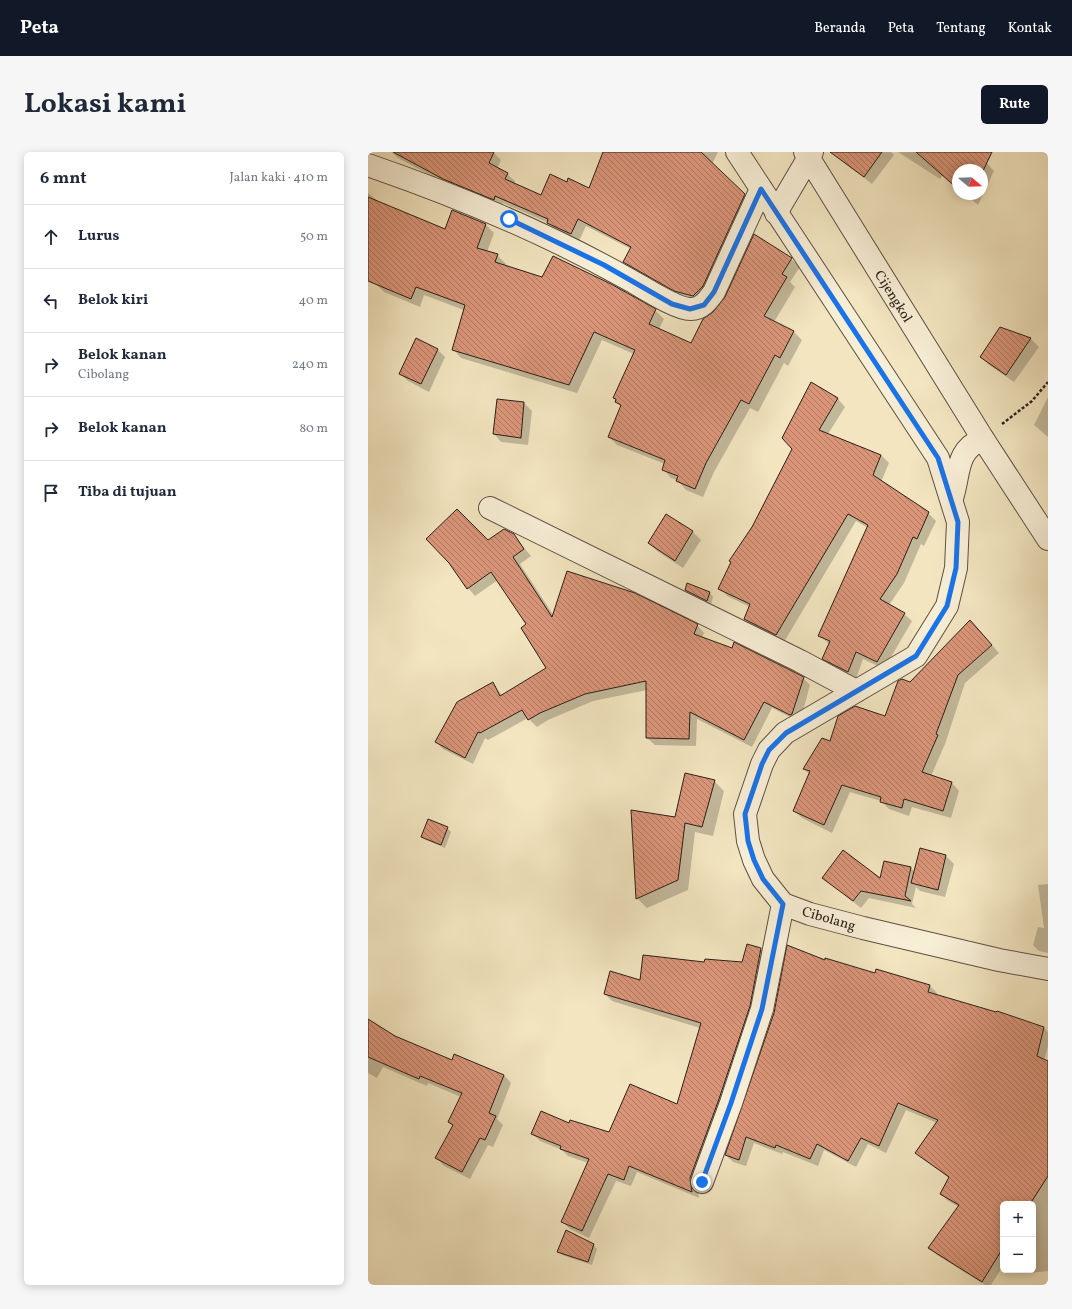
<!DOCTYPE html>
<html lang="id">
<meta charset="utf-8">
<style>
body{margin:0;font-family:Vollkorn,serif;background:#f6f6f7;color:#1f2937}
.controls{position:absolute;right:12px;bottom:12px;display:grid;overflow:hidden;border-radius:6px;box-shadow:0 2px 10px #0003}
.controls button{width:36px;height:36px;display:grid;place-items:center;padding:0;border:0;border-bottom:1px solid #e0e1e3;background:#fff;color:#1f2937;font:20px sans-serif}
.compass{position:absolute;left:584px;top:12px;width:36px;height:36px;border-radius:50%;background:#fff;box-shadow:0 2px 10px #0003;rotate:109deg}
.stop{position:absolute;width:12px;height:12px;margin:-9px;border:3px solid #1a73e8;border-radius:50%;background:#fff}
.stop.end{background:#1a73e8;border-color:#fff;box-shadow:0 1px 4px #0008}
.list{margin:0;padding:0;list-style:none}
h2{display:flex;justify-content:space-between;align-items:center;height:52px;margin:0;padding:0 16px;font-size:17px}
h2 small{font-size:13px;font-weight:400;color:#747a83}
.list li{display:grid;grid-template-columns:26px 1fr auto;gap:12px;align-items:center;box-sizing:border-box;height:64px;padding:0 16px;border-top:1px solid #e0e1e3}
.list b{display:block;font-size:15px;white-space:nowrap}
.list p{margin:0;font-size:13px;white-space:nowrap;color:#747a83}
.list em{font-size:13px;font-style:normal;color:#747a83}
.icon{flex:none;width:22px;height:22px;fill:none;stroke:currentColor;stroke-width:2;stroke-linecap:round;stroke-linejoin:round}
.map{position:relative;flex:none;width:680px;height:1133px;overflow:hidden;border-radius:6px}
header{display:flex;align-items:center;gap:24px;box-sizing:border-box;height:56px;padding:0 20px;background:#111827;color:#fff}
header strong{font-size:19px}
nav{display:flex;gap:22px;margin-inline-start:auto;font-size:14px}
.intro{display:flex;align-items:center;justify-content:space-between;box-sizing:border-box;height:96px;padding:0 24px}
h1{margin:0;font-size:28px}
.button{padding:10px 18px;border-radius:6px;background:#111827;color:#fff;font-size:14px;font-weight:700}
main{display:flex;gap:24px;padding:0 24px}
aside{flex:1;background:#fff;border-radius:6px;box-shadow:0 2px 10px #0003}
.map>svg:first-child{display:block}
.shadow{fill:#0003}
.building{fill:url(#building-back-hatch);stroke:#2b1f16}
.lines{fill:none;stroke-linecap:round;stroke-linejoin:round}
.minor-casing{stroke:#5d5040;stroke-width:24}
.path{stroke:#2b1f16;stroke-width:2.5;stroke-dasharray:3 2;stroke-linecap:butt}
.minor{stroke:#f7eed6;stroke-width:22}
.route{stroke:#1a73e8;stroke-width:5}
.labels{text-anchor:middle;stroke-width:3;stroke-linejoin:round;paint-order:stroke}
.street-label{font-size:14px;fill:#2b1f16;stroke:#f7eed6}
</style>
<header>
<strong>Peta</strong>
<nav><a>Beranda</a><a>Peta</a><a>Tentang</a><a>Kontak</a></nav>
</header>
<div class="intro"><h1>Lokasi kami</h1><a class="button">Rute</a></div>
<main>
<aside>
<h2>6 mnt<small>Jalan kaki · 410 m</small></h2>
<ul class="list">
<li><svg class="icon" aria-label="ahead" viewBox="0 0 24 24"><path d="M12 20V5M6 11l6-6 6 6"/></svg><div><b>Lurus</b></div><em>50 m</em></li>
<li><svg class="icon" aria-label="left" viewBox="0 0 24 24"><path d="M17 20v-9H6M10 6l-5 5 5 5"/></svg><div><b>Belok kiri</b></div><em>40 m</em></li>
<li><svg class="icon" aria-label="right" viewBox="0 0 24 24"><path d="M7 20v-9h11M14 6l5 5-5 5"/></svg><div><b>Belok kanan</b><p>Cibolang</p></div><em>240 m</em></li>
<li><svg class="icon" aria-label="right" viewBox="0 0 24 24"><path d="M7 20v-9h11M14 6l5 5-5 5"/></svg><div><b>Belok kanan</b></div><em>80 m</em></li>
<li><svg class="icon" aria-label="arrive" viewBox="0 0 24 24"><path d="M6 21V4h12l-3 4 3 4H6"/></svg><div><b>Tiba di tujuan</b></div></li>
</ul>
</aside>
<div class="map">
<svg width="680" height="1133" viewBox="0 0 680 1133">
<defs>
<pattern id="building-back-hatch" width="6" height="6" patternUnits="userSpaceOnUse"><rect width="6" height="6" fill="#da9579"/><path d="M-1 5l2 2M0 0l6 6M5-1l2 2" fill="none" stroke="#b17962"/></pattern>
</defs>
<rect width="100%" height="100%" fill="#f2e5c0"/>
<filter id="stains"><feTurbulence type="fractalNoise" baseFrequency=".005" numOctaves="4"/><feColorMatrix values="0 0 0 0 .2 0 0 0 0 .09 0 0 0 0 .02 0 0 0 .5 -.17"/></filter>
<radialGradient id="worn" r=".72"><stop offset=".6" stop-color="#630" stop-opacity="0"/><stop offset="1" stop-color="#630" stop-opacity=".3"/></radialGradient>
<g class="shadow">
<polygon points="24,0 125,0 133,8 129,17 139,22 147,29 146,32 174,44 199,31 221,38 236,0 350,0 344,12 384,51 333,151 315,146 264,118 256,110 263,97 218,74 211,89 188,78 181,71 135,51 134,55 84,35 30,6"/>
<polygon points="462,0 523,0 526,3 504,32"/>
<polygon points="530,0 600,0 619,11 626,19 610,53 597,42 614,42 614,18 590,18 590,36 575,23 572,27"/>
<polygon points="676,0 680,0 680,4"/>
<polygon points="0,41 12,51 78,78 117,72 126,81 119,100 129,103 138,112 137,114 287,158 296,167 291,177 323,193 423,107 432,115 422,130 427,135 406,170 425,179 434,188 420,214 416,211 390,260 382,256 346,320 335,345 318,338 309,328 303,326 295,317 297,312 249,293 241,285 253,255 246,246 266,202 234,188 209,241 93,206 85,197 96,158 56,143 52,155 16,140 7,131 0,97"/>
<polygon points="632,177 663,187 671,195 646,230 621,213 613,205"/>
<polygon points="70,198 77,205 61,240 40,229 32,222"/>
<polygon points="444,231 470,247 477,255 460,282 513,303 521,311 513,330 560,361 568,369 556,394 553,392 536,431 521,453 536,462 544,469 516,517 495,507 488,527 463,514 456,507 461,492 451,483 500,376 488,369 416,490 385,475 377,467 382,455 359,444 352,436 425,296"/>
<polygon points="680,245 680,285 666,273"/>
<polygon points="130,248 156,251 164,259 160,293 133,290 126,282"/>
<polygon points="298,363 325,380 333,388 315,416 289,399 281,391"/>
<polygon points="145,383 163,404 152,412 186,464 329,473 336,481 334,486 435,526 442,533 432,570 404,556 384,595 329,567 328,594 287,593 279,586 279,538 225,549 180,568 169,575 160,566 120,588 117,586 105,612 75,597 68,590 124,531 134,543 180,516 159,473 130,428 107,444 100,436 120,389"/>
<polygon points="318,438 342,441 345,445 343,452 321,442"/>
<polygon points="610,477 631,501 597,531 577,592 563,624 584,631 591,639 583,666 544,655 541,664 521,657 513,649 482,640 464,681 434,666 426,659 442,623 436,617 455,587 463,590 517,565 542,531"/>
<polygon points="346,629 356,639 345,684 327,680 320,738 279,756 269,746 308,666"/>
<polygon points="79,676 83,680 77,696 58,688 55,684"/>
<polygon points="553,697 578,704 586,712 577,745 552,739 548,735 544,752 548,756 501,746 493,756 455,726 512,727 516,710 543,716 547,720"/>
<polygon points="680,732 680,801 671,799 665,793 670,775 676,776 670,733"/>
<polygon points="380,793 393,797 400,804 329,1033 331,1046 269,1020 263,1034 248,1029 221,1086 202,1077 195,1070 220,1011 200,1004 194,998 172,989 165,982 202,972 242,981 310,953 332,876 244,849 237,842 337,811 375,811"/>
<polygon points="457,810 507,822 509,819 562,834 569,841 568,844 629,862 630,860 676,876 680,880 680,894 676,909 680,910 680,1119 661,1121 658,1118 665,1118 665,1052 635,1052 635,1114 623,1133 617,1133 569,1103 562,1096 591,1055 580,1049 573,1042 581,1026 548,1001 569,971 538,958 518,1001 500,992 488,1015 456,998 450,1014 415,1000 414,1002 386,991 378,1014 365,1010 358,1003"/>
<polygon points="0,868 27,884 84,910 136,923 143,931 129,967 135,973 125,995 120,993 102,1027 76,1014 69,1006 85,974 81,970 93,945 60,931 59,934 15,915 9,926 0,921"/>
<polygon points="225,1093 229,1097 224,1113 194,1103 190,1099"/>
</g>
<g class="building">
<polygon points="25,0 126,0 121,11 140,21 137,27 173,43 182,22 199,30 200,26 221,36 235,0 333,0 377,42 335,134 325,144 306,139 255,110 263,95 210,67 203,82 179,71 180,67 127,44 126,48 75,27"/>
<polygon points="462,0 514,0 496,25"/>
<polygon points="548,0 624,0 614,21 614,18 590,18 590,37"/>
<polygon points="0,45 77,77 84,58 118,72 109,96 130,102 127,110 174,125 185,104 243,132 288,157 281,172 323,191 335,167 345,160 357,145 386,82 424,106 414,122 419,125 396,164 426,179 412,206 407,203 381,252 373,248 338,311 327,337 308,329 310,324 294,318 297,308 240,285 253,253 247,250 248,247 245,246 267,198 226,180 201,233 84,198 97,153 48,135 43,147 0,129"/>
<polygon points="632,175 663,186 638,223 612,205"/>
<polygon points="48,186 70,197 53,232 31,222"/>
<polygon points="443,230 470,246 451,278 513,303 505,323 561,360 549,387 545,385 529,422 512,447 537,461 509,510 488,500 480,520 454,507 462,489 450,484 500,373 480,362 408,483 376,467 382,452 350,437 363,410 361,409 384,375 424,297 414,286"/>
<polygon points="129,247 156,250 153,286 125,282"/>
<polygon points="89,357 120,388 136,377 146,382 156,397 145,405 184,465 199,419 267,441 330,472 326,482 364,496 366,490 436,525 424,562 422,563 396,550 376,588 322,560 321,587 278,586 278,529 217,542 172,561 160,568 154,558 112,581 110,580 97,606 67,590 89,550 125,530 132,544 178,516 153,476 158,472 123,420 99,437 81,411 58,387"/>
<polygon points="298,362 325,379 307,409 280,391"/>
<polygon points="319,431 342,440 339,449 317,438"/>
<polygon points="602,468 624,493 590,523 568,582 570,583 554,620 584,630 575,659 536,647 534,656 512,650 513,645 474,633 456,673 425,659 442,619 435,617 454,586 462,589 470,564 487,554 517,564 530,529 534,527 542,530"/>
<polygon points="317,621 347,628 334,675 317,671 310,728 268,747 263,658 307,665"/>
<polygon points="60,667 80,675 73,693 53,685"/>
<polygon points="552,696 578,703 570,738 543,731"/>
<polygon points="475,698 512,726 516,709 543,715 537,744 543,749 493,739 485,749 454,726"/>
<polygon points="379,792 393,796 382,854 351,947 322,1026 324,1040 261,1014 256,1028 240,1022 214,1079 193,1070 221,1007 192,997 193,994 163,982 173,959 201,971 202,968 241,980 262,932 309,952 333,871 236,842 242,819 272,828 275,803 336,810 337,807 374,810"/>
<polygon points="419,793 457,808 457,806 507,821 508,817 562,833 560,840 628,860 629,859 676,875 669,904 680,909 680,1024 662,1052 635,1052 635,1096 614,1130 560,1096 591,1053 572,1042 581,1025 547,1001 570,968 530,951 511,994 493,986 480,1009 449,992 442,1007 408,993 407,996 378,985 371,1008 357,1003 406,861"/>
<polygon points="0,867 27,884 84,908 86,902 136,923 121,961 128,964 117,988 112,986 94,1020 67,1006 85,973 80,970 94,941 52,924 51,927 0,905"/>
<polygon points="198,1078 226,1092 220,1110 189,1100"/>
</g>
<g class="lines">
<defs>
<g id="minor">
<polyline points="369,0 570,306 590,370 588,416 579,454 548,504 417,581 401,598 394,612 377,662 380,689 386,708 395,727 415,752 442,762 495,776 631,808 680,817"/>
<polyline points="437,0 615,287 680,387"/>
<path d="M 0,13 C 90,44 178,81 260,127 C 273,134 309,158 323,157 C 334,157 340,148 346,140 L 393,37"/>
<polyline points="408,61 444,0"/>
<path d="M 584,346 C 592,322 587,298 615,287"/>
<polyline points="122,356 432,509 488,539"/>
<polyline points="334,1030 363,951 394,857 415,752"/>
</g>
</defs>
<use href="#minor" class="minor-casing"/>
<polyline class="path" points="634,272 664,249 680,230"/>
<use href="#minor" class="minor"/>
</g>
<g class="lines">
<polyline class="route" points="141,67 236,113 304,152 322,157 336,153 346,140 393,37 570,306 590,370 588,416 579,454 548,504 418,581 401,598 394,612 377,662 380,689 386,708 395,727 415,752 394,857 363,951 334,1030"/>
</g>
<g class="labels">
<g class="street-label">
<text transform="translate(526 144) rotate(58)" y="5">Cijengkol</text>
<text transform="translate(461 766) rotate(16)" y="5">Cibolang</text>
</g>
</g>
<rect width="100%" height="100%" filter="url(#stains)"/>
<rect width="100%" height="100%" fill="url(#worn)"/>
</svg>
<div class="controls">
<button>+</button>
<button>−</button>
</div>
<svg class="compass" viewBox="-18 -18 36 36"><path d="M0-13l5 13h-10z" fill="#e53935"/><path d="M0 13l5-13h-10z" fill="#747a83"/></svg>
<div class="stop" style="left:141px;top:67px"></div>
<div class="stop end" style="left:334px;top:1030px"></div>
</div>
</main>
